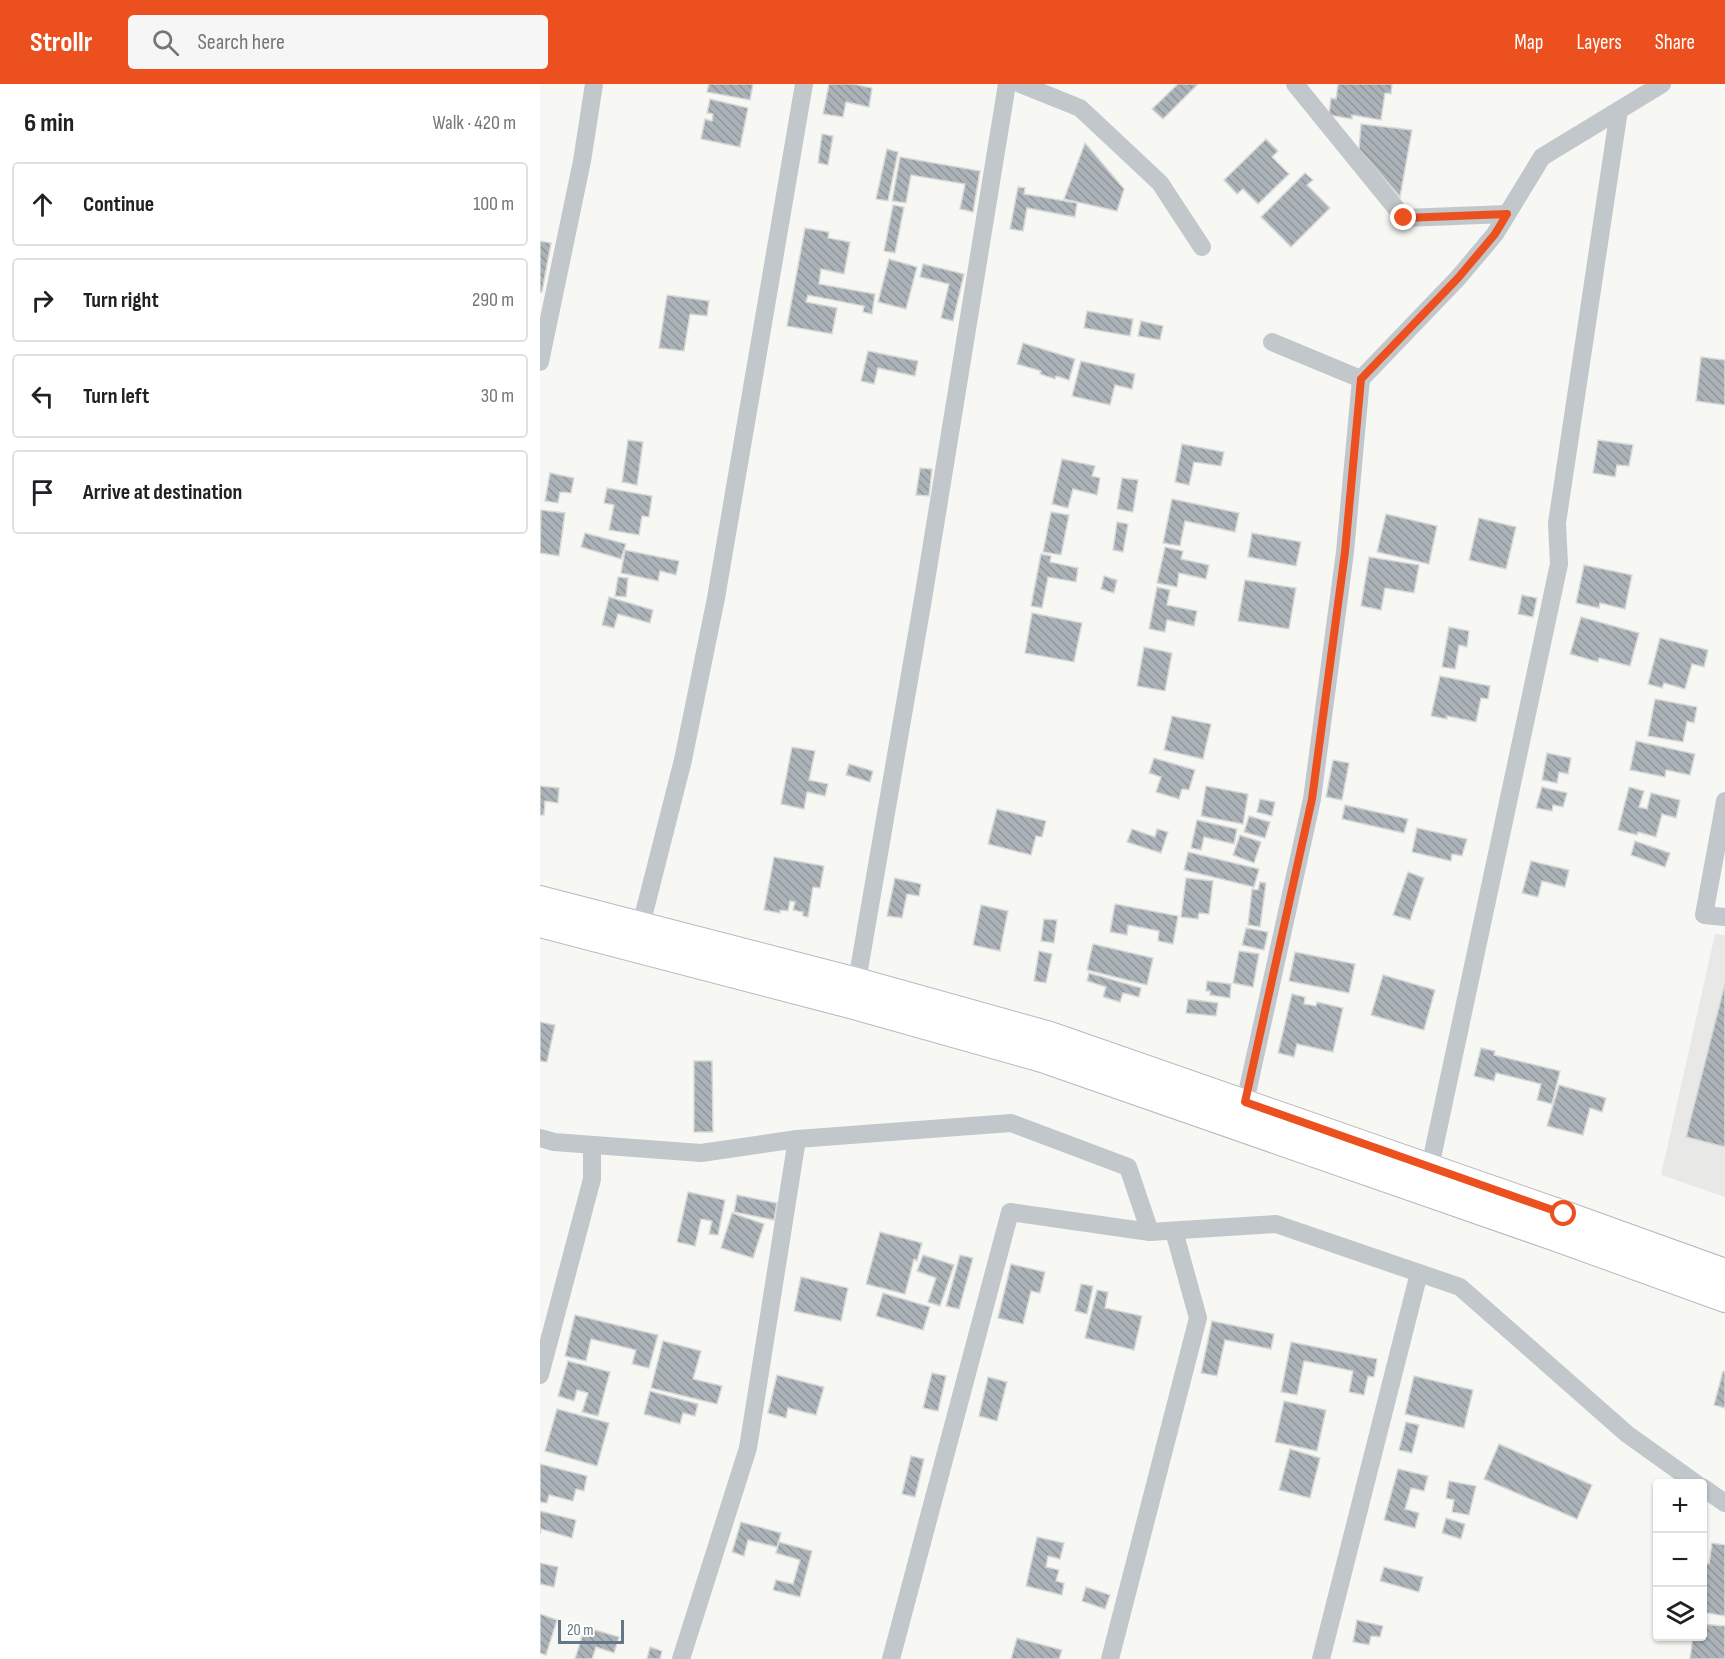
<!DOCTYPE html>
<meta charset="utf-8">
<style>
body{margin:0;font-family:"Sofia Sans Condensed",sans-serif;background:#f6f6f6;color:#202124}
.controls{position:absolute;right:18px;bottom:18px;display:grid;overflow:hidden;border-radius:6px;box-shadow:0 2px 4px #0004}
.controls button{width:54px;height:54px;display:grid;place-items:center;padding:0;border:0;border-bottom:2px solid #e0e0e0;background:#fff;color:#202124;font:30px sans-serif}
.scale{position:absolute;left:18px;bottom:15px;width:66px;box-sizing:border-box;padding-left:6px;border:3px solid #657787;border-top:0;font-size:16px;line-height:21px;white-space:nowrap;color:#657787;-webkit-text-stroke:4px #fff;paint-order:stroke}
.stop{position:absolute;width:18px;height:18px;margin:-14px;border:4px solid #ec501f;border-radius:50%;background:#fff}
.stop.end{background:#ec501f;border-color:#fff;box-shadow:0 2px 6px #0008}
.list{margin:0;padding:0;list-style:none}
h2{display:flex;justify-content:space-between;align-items:center;height:78px;margin:0;padding:0 24px;font-size:26px}
h2 small{font-size:20px;font-weight:400;color:#757577}
.list li{display:grid;grid-template-columns:39px 1fr auto;gap:18px;align-items:center;box-sizing:border-box;height:84px;margin:0 12px 12px;padding:0 12px;border:2px solid #e0e0e0;border-radius:6px}
.list b{display:block;font-size:22px;white-space:nowrap}
.list em{font-size:20px;font-style:normal;color:#757577}
.icon{flex:none;width:33px;height:33px;fill:none;stroke:currentColor;stroke-width:2;stroke-linecap:round;stroke-linejoin:round}
.map{position:relative;flex:none;width:1185px;height:1575px;overflow:hidden}
header{display:flex;align-items:center;gap:36px;box-sizing:border-box;height:84px;padding:0 30px;background:#ec501f;color:#fff}
header strong{font-size:28px}
nav{display:flex;gap:33px;margin-inline-start:auto;font-size:21px}
.search{width:420px;height:54px;background:#f6f6f6;display:flex;align-items:center;gap:15px;box-sizing:border-box;padding:0 21px;border-radius:6px;color:#757577;font-size:22px}
main{display:flex}
aside{flex:1;background:#fff}
.map>svg:first-child{display:block}
.built{fill:#e8e9e7}
.building{fill:url(#building-back-hatch);stroke:#d9d9d7;stroke-width:1.5}
.lines{fill:none;stroke-linecap:round;stroke-linejoin:round}
.secondary-casing{stroke:#b5babf;stroke-width:28}
.street{stroke:#c2c7cb;stroke-width:18}
.secondary{stroke:#fff;stroke-width:26}
.route{stroke:#ec501f;stroke-width:8}
</style>
<header>
<strong>Strollr</strong>
<div class="search"><svg class="icon" aria-label="search" viewBox="0 0 24 24"><circle cx="10" cy="10" r="6"/><path d="M15 15l6 6"/></svg>Search here</div>
<nav><a>Map</a><a>Layers</a><a>Share</a></nav>
</header>
<main>
<aside>
<h2>6 min<small>Walk · 420 m</small></h2>
<ul class="list">
<li><svg class="icon" aria-label="ahead" viewBox="0 0 24 24"><path d="M12 20V5M6 11l6-6 6 6"/></svg><div><b>Continue</b></div><em>100 m</em></li>
<li><svg class="icon" aria-label="right" viewBox="0 0 24 24"><path d="M7 20v-9h11M14 6l5 5-5 5"/></svg><div><b>Turn right</b></div><em>290 m</em></li>
<li><svg class="icon" aria-label="left" viewBox="0 0 24 24"><path d="M17 20v-9H6M10 6l-5 5 5 5"/></svg><div><b>Turn left</b></div><em>30 m</em></li>
<li><svg class="icon" aria-label="arrive" viewBox="0 0 24 24"><path d="M6 21V4h12l-3 4 3 4H6"/></svg><div><b>Arrive at destination</b></div></li>
</ul>
</aside>
<div class="map">
<svg width="1185" height="1575" viewBox="0 0 1185 1575">
<defs>
<pattern id="building-back-hatch" width="6" height="6" patternUnits="userSpaceOnUse" patternTransform="scale(1.5)"><rect width="6" height="6" fill="#abb3b9"/><path d="M-1 5l2 2M0 0l6 6M5-1l2 2" fill="none" stroke="#8f969c"/></pattern>
</defs>
<rect width="100%" height="100%" fill="#f7f8f4"/>
<polygon class="built" points="1175,850 1185,851 1185,1113 1121,1091"/>
<g class="building">
<polygon points="169,0 213,0 210,16 167,8"/>
<polygon points="289,0 313,0 332,4 329,23 306,18 303,33 283,30"/>
<polygon points="638,0 658,0 623,35 612,25"/>
<polygon points="798,0 852,0 851,10 845,9 841,36 812,31 812,35 789,31 791,14 796,15"/>
<polygon points="170,15 208,24 200,63 161,55 165,35 172,37 173,30 167,29"/>
<polygon points="821,40 872,46 860,113 819,65"/>
<polygon points="282,50 293,52 288,81 278,79"/>
<polygon points="726,55 738,67 732,73 749,90 718,120 703,105 697,110 684,96"/>
<polygon points="545,59 584,105 577,127 524,115"/>
<polygon points="347,65 358,68 348,117 336,115"/>
<polygon points="360,73 440,87 433,128 420,125 425,100 371,91 366,119 352,117"/>
<polygon points="765,89 773,96 767,101 790,124 751,163 721,133"/>
<polygon points="478,103 485,104 484,110 537,119 535,133 487,124 483,147 470,145"/>
<polygon points="353,121 364,123 355,169 344,167"/>
<polygon points="265,144 289,148 288,154 310,158 304,190 281,185 279,200 335,210 332,230 323,228 324,222 268,211 266,218 297,224 292,250 247,242"/>
<polygon points="0,157 11,159 2,208 0,208"/>
<polygon points="349,175 377,183 366,225 338,218"/>
<polygon points="383,180 424,190 413,237 401,234 409,200 380,193"/>
<polygon points="127,211 169,217 167,232 150,230 144,267 119,264"/>
<polygon points="547,227 593,235 590,252 544,244"/>
<polygon points="601,237 623,242 620,256 598,252"/>
<polygon points="483,259 535,275 529,296 516,292 515,295 500,290 501,287 477,280"/>
<polygon points="328,267 378,277 375,292 338,284 334,300 321,297"/>
<polygon points="1161,273 1185,276 1185,321 1156,317"/>
<polygon points="541,277 595,290 592,305 575,301 570,321 532,312"/>
<polygon points="88,356 103,358 97,401 82,398"/>
<polygon points="1058,356 1093,361 1089,382 1077,381 1075,393 1053,389"/>
<polygon points="642,360 684,368 681,382 654,378 649,401 635,398"/>
<polygon points="522,375 555,382 552,392 560,394 557,411 533,405 528,424 512,420"/>
<polygon points="380,384 392,385 389,412 376,411"/>
<polygon points="10,389 34,394 31,409 20,408 18,419 5,417"/>
<polygon points="582,394 598,396 593,428 577,425"/>
<polygon points="67,404 112,412 109,433 102,432 99,451 69,446 74,421 64,419"/>
<polygon points="632,415 699,429 695,448 645,437 640,462 623,459"/>
<polygon points="1,426 25,429 19,472 0,469"/>
<polygon points="511,428 529,431 521,471 503,468"/>
<polygon points="846,430 897,442 889,480 837,468"/>
<polygon points="939,434 976,443 966,485 929,476"/>
<polygon points="577,438 588,440 583,468 573,466"/>
<polygon points="45,449 86,460 81,475 41,463"/>
<polygon points="712,449 761,458 756,482 708,473"/>
<polygon points="625,463 643,467 641,475 669,481 666,495 639,489 637,503 617,499"/>
<polygon points="85,466 139,477 136,491 120,487 118,497 81,489"/>
<polygon points="501,470 511,472 510,478 538,484 536,498 508,493 502,524 491,522"/>
<polygon points="829,473 879,481 874,509 845,504 841,526 821,522"/>
<polygon points="1044,481 1092,491 1085,525 1060,519 1059,524 1036,519"/>
<polygon points="564,492 577,496 574,509 561,505"/>
<polygon points="78,493 88,494 86,513 75,512"/>
<polygon points="705,496 756,504 749,545 698,537"/>
<polygon points="617,503 630,506 627,521 657,527 654,542 627,536 625,548 609,545"/>
<polygon points="982,511 997,514 993,533 978,530"/>
<polygon points="69,513 113,526 110,539 78,530 74,544 62,541"/>
<polygon points="492,529 542,539 534,578 485,569"/>
<polygon points="1041,533 1099,549 1090,582 1059,574 1058,578 1030,570"/>
<polygon points="909,543 929,547 927,563 919,561 915,585 902,583"/>
<polygon points="1120,554 1168,566 1164,583 1152,580 1145,605 1124,599 1122,604 1108,600"/>
<polygon points="604,563 632,569 625,607 597,602"/>
<polygon points="900,592 950,602 948,615 941,614 936,638 907,632 907,635 891,632"/>
<polygon points="1115,615 1157,623 1154,639 1147,637 1143,658 1108,652"/>
<polygon points="632,632 671,640 663,675 624,666"/>
<polygon points="1096,657 1155,670 1150,691 1126,686 1125,693 1090,686"/>
<polygon points="252,663 275,667 269,696 288,700 285,712 267,708 264,725 241,720"/>
<polygon points="1007,669 1031,674 1028,690 1019,688 1017,699 1002,696"/>
<polygon points="614,674 655,686 649,706 642,705 639,715 616,708 621,693 609,689"/>
<polygon points="793,676 809,679 802,716 786,713"/>
<polygon points="309,680 333,687 330,698 306,691"/>
<polygon points="0,702 19,704 18,719 5,717 4,731 0,731"/>
<polygon points="666,702 708,710 703,740 661,732"/>
<polygon points="1002,703 1027,709 1023,723 1013,721 1012,727 996,724"/>
<polygon points="1089,703 1104,707 1099,723 1107,725 1111,709 1140,716 1136,734 1122,730 1116,753 1098,748 1097,751 1078,746"/>
<polygon points="720,715 735,718 732,732 717,728"/>
<polygon points="805,721 868,735 864,749 802,735"/>
<polygon points="457,725 506,737 502,753 496,752 491,771 448,760"/>
<polygon points="709,732 730,738 725,754 704,748"/>
<polygon points="657,736 697,745 694,760 664,753 661,766 651,764"/>
<polygon points="877,744 927,755 922,772 912,770 911,777 872,768"/>
<polygon points="592,745 615,753 617,745 628,748 621,769 587,758"/>
<polygon points="700,751 721,758 714,779 693,771"/>
<polygon points="1095,757 1130,769 1125,783 1091,771"/>
<polygon points="648,768 719,785 714,803 644,786"/>
<polygon points="234,773 284,782 280,804 273,803 268,833 263,832 263,828 253,826 255,818 250,817 248,827 240,826 240,829 224,826"/>
<polygon points="991,777 1029,786 1025,803 1002,797 998,813 982,809"/>
<polygon points="868,788 884,794 870,836 853,831"/>
<polygon points="355,794 381,800 379,812 367,810 362,834 347,832"/>
<polygon points="646,794 673,797 669,830 659,829 658,835 641,833"/>
<polygon points="720,798 726,799 720,843 708,841 712,805 718,806"/>
<polygon points="575,820 638,832 633,860 618,857 619,847 588,841 587,851 570,848"/>
<polygon points="441,821 468,827 460,867 433,861"/>
<polygon points="504,835 517,836 514,859 501,857"/>
<polygon points="706,844 728,848 724,866 702,861"/>
<polygon points="553,860 613,874 607,901 547,886"/>
<polygon points="499,867 512,870 506,899 494,897"/>
<polygon points="699,867 719,870 713,903 693,899"/>
<polygon points="755,868 815,880 809,909 749,897"/>
<polygon points="549,889 601,904 599,913 583,909 580,918 563,913 566,903 547,897"/>
<polygon points="843,891 895,906 884,946 831,931"/>
<polygon points="667,897 691,900 690,914 670,911 670,907 666,907"/>
<polygon points="1185,899 1185,1063 1146,1053"/>
<polygon points="752,910 765,913 764,920 776,922 777,918 803,924 793,968 757,960 754,973 738,969"/>
<polygon points="648,915 678,919 676,932 646,929"/>
<polygon points="0,938 15,941 7,978 0,977"/>
<polygon points="941,964 955,967 954,971 1020,987 1012,1020 997,1016 1001,1000 956,989 954,997 934,992"/>
<polygon points="154,977 172,977 173,1048 154,1048"/>
<polygon points="1019,1001 1066,1014 1062,1028 1050,1024 1043,1051 1007,1042"/>
<polygon points="148,1108 185,1116 178,1151 169,1150 172,1137 161,1135 155,1162 137,1158"/>
<polygon points="197,1111 237,1119 234,1136 194,1128"/>
<polygon points="192,1129 224,1140 213,1174 181,1164"/>
<polygon points="340,1148 382,1159 377,1177 374,1175 365,1210 326,1200"/>
<polygon points="383,1171 414,1181 400,1222 388,1218 396,1194 377,1187"/>
<polygon points="420,1171 433,1174 419,1225 406,1222"/>
<polygon points="471,1180 505,1188 500,1209 491,1207 483,1240 458,1234"/>
<polygon points="261,1193 308,1204 301,1237 254,1227"/>
<polygon points="541,1200 553,1202 547,1230 535,1227"/>
<polygon points="557,1206 568,1208 565,1224 602,1232 594,1266 545,1254"/>
<polygon points="343,1209 390,1223 383,1246 336,1232"/>
<polygon points="35,1231 118,1251 109,1284 92,1280 96,1266 51,1255 46,1277 25,1272"/>
<polygon points="672,1237 734,1250 731,1265 685,1256 677,1292 661,1289"/>
<polygon points="123,1257 161,1267 153,1295 182,1302 177,1320 111,1304"/>
<polygon points="751,1258 837,1275 834,1293 828,1292 824,1311 809,1308 813,1287 764,1277 757,1311 741,1308"/>
<polygon points="28,1277 70,1288 58,1332 42,1328 48,1309 37,1306 34,1317 18,1312"/>
<polygon points="1183,1287 1185,1288 1185,1324 1174,1321"/>
<polygon points="392,1289 406,1292 398,1327 383,1324"/>
<polygon points="237,1291 284,1303 276,1331 248,1324 246,1334 228,1329"/>
<polygon points="874,1292 933,1306 924,1344 865,1330"/>
<polygon points="448,1293 467,1298 457,1337 439,1332"/>
<polygon points="110,1307 158,1320 155,1332 143,1329 140,1340 104,1330"/>
<polygon points="744,1317 786,1326 777,1367 735,1358"/>
<polygon points="17,1325 69,1339 57,1382 5,1367"/>
<polygon points="866,1338 879,1341 872,1369 859,1366"/>
<polygon points="959,1360 1052,1401 1037,1435 944,1395"/>
<polygon points="750,1365 780,1374 770,1414 739,1406"/>
<polygon points="371,1372 384,1375 375,1413 362,1410"/>
<polygon points="0,1380 47,1392 44,1407 36,1405 33,1417 9,1411 7,1419 0,1418"/>
<polygon points="858,1385 888,1392 884,1407 871,1404 865,1425 879,1429 875,1444 844,1436"/>
<polygon points="909,1397 936,1402 929,1431 912,1428 914,1416 906,1414"/>
<polygon points="0,1427 36,1436 32,1454 1,1445 0,1450"/>
<polygon points="906,1434 925,1440 921,1455 902,1449"/>
<polygon points="201,1438 241,1449 237,1463 208,1456 204,1472 192,1468"/>
<polygon points="497,1453 524,1459 520,1475 508,1472 506,1483 519,1486 516,1497 524,1499 522,1511 486,1502"/>
<polygon points="239,1458 272,1467 260,1513 233,1506 236,1496 253,1500 260,1476 236,1469"/>
<polygon points="1172,1459 1185,1461 1185,1532 1162,1528 1162,1479 1169,1480"/>
<polygon points="0,1479 18,1483 14,1503 0,1500"/>
<polygon points="844,1483 883,1493 879,1508 840,1497"/>
<polygon points="546,1503 570,1511 565,1525 542,1517"/>
<polygon points="0,1530 17,1536 6,1571 0,1569"/>
<polygon points="817,1536 843,1542 840,1553 831,1552 829,1561 813,1558"/>
<polygon points="1162,1540 1185,1542 1185,1575 1150,1575 1153,1552 1162,1552"/>
<polygon points="45,1543 79,1553 74,1569 56,1563 52,1575 35,1575"/>
<polygon points="477,1554 522,1566 519,1575 471,1575"/>
<polygon points="110,1563 122,1567 120,1575 107,1575"/>
</g>
<g class="lines">
<defs>
<g id="secondary">
<polyline points="0,815 317,897 510,951 1024,1130 1185,1188"/>
<polyline points="0,840 310,921 502,975 1016,1154 1185,1215"/>
</g>
</defs>
<use href="#secondary" class="secondary-casing"/>
<g class="street">
<polyline points="480,0 540,24 620,99 662,163"/>
<polyline points="755,0 864,134 967,130"/>
<polyline points="732,258 821,295 918,194 955,150 1002,73 1122,0"/>
<polyline points="0,278 42,77 54,0"/>
<polyline points="1185,717 1164,831 1185,833"/>
<polyline points="101,841 143,676 176,514 264,0"/>
<polyline points="317,897 383,515 467,0"/>
<polyline points="705,1018 772,715 805,468 821,295"/>
<polyline points="0,1054 14,1058 161,1069 257,1055 471,1039 588,1083 610,1148 736,1140 920,1203 1087,1350 1157,1400"/>
<polyline points="890,1083 1019,480 1017,439 1079,26"/>
<polyline points="0,1291 52,1095 52,1061"/>
<polyline points="1162,1403 1185,1419"/>
<polyline points="141,1575 208,1364 257,1055"/>
<polyline points="351,1575 470,1128 610,1148"/>
<polyline points="570,1575 658,1234 634,1147"/>
<polyline points="781,1575 879,1189"/>
</g>
<use href="#secondary" class="secondary"/>
</g>
<g class="lines">
<polyline class="route" points="864,134 967,130 955,150 918,194 821,295 805,468 772,715 705,1018 1024,1130"/>
</g>
</svg>
<div class="controls">
<button>+</button>
<button>−</button>
<button><svg class="icon" aria-label="layers" viewBox="0 0 24 24"><path d="M12 4l9 5-9 5-9-5zM3 14l9 5 9-5"/></svg></button>
</div>
<div class="scale">20 m</div>
<div class="stop" style="left:1024px;top:1130px"></div>
<div class="stop end" style="left:864px;top:134px"></div>
</div>
</main>
